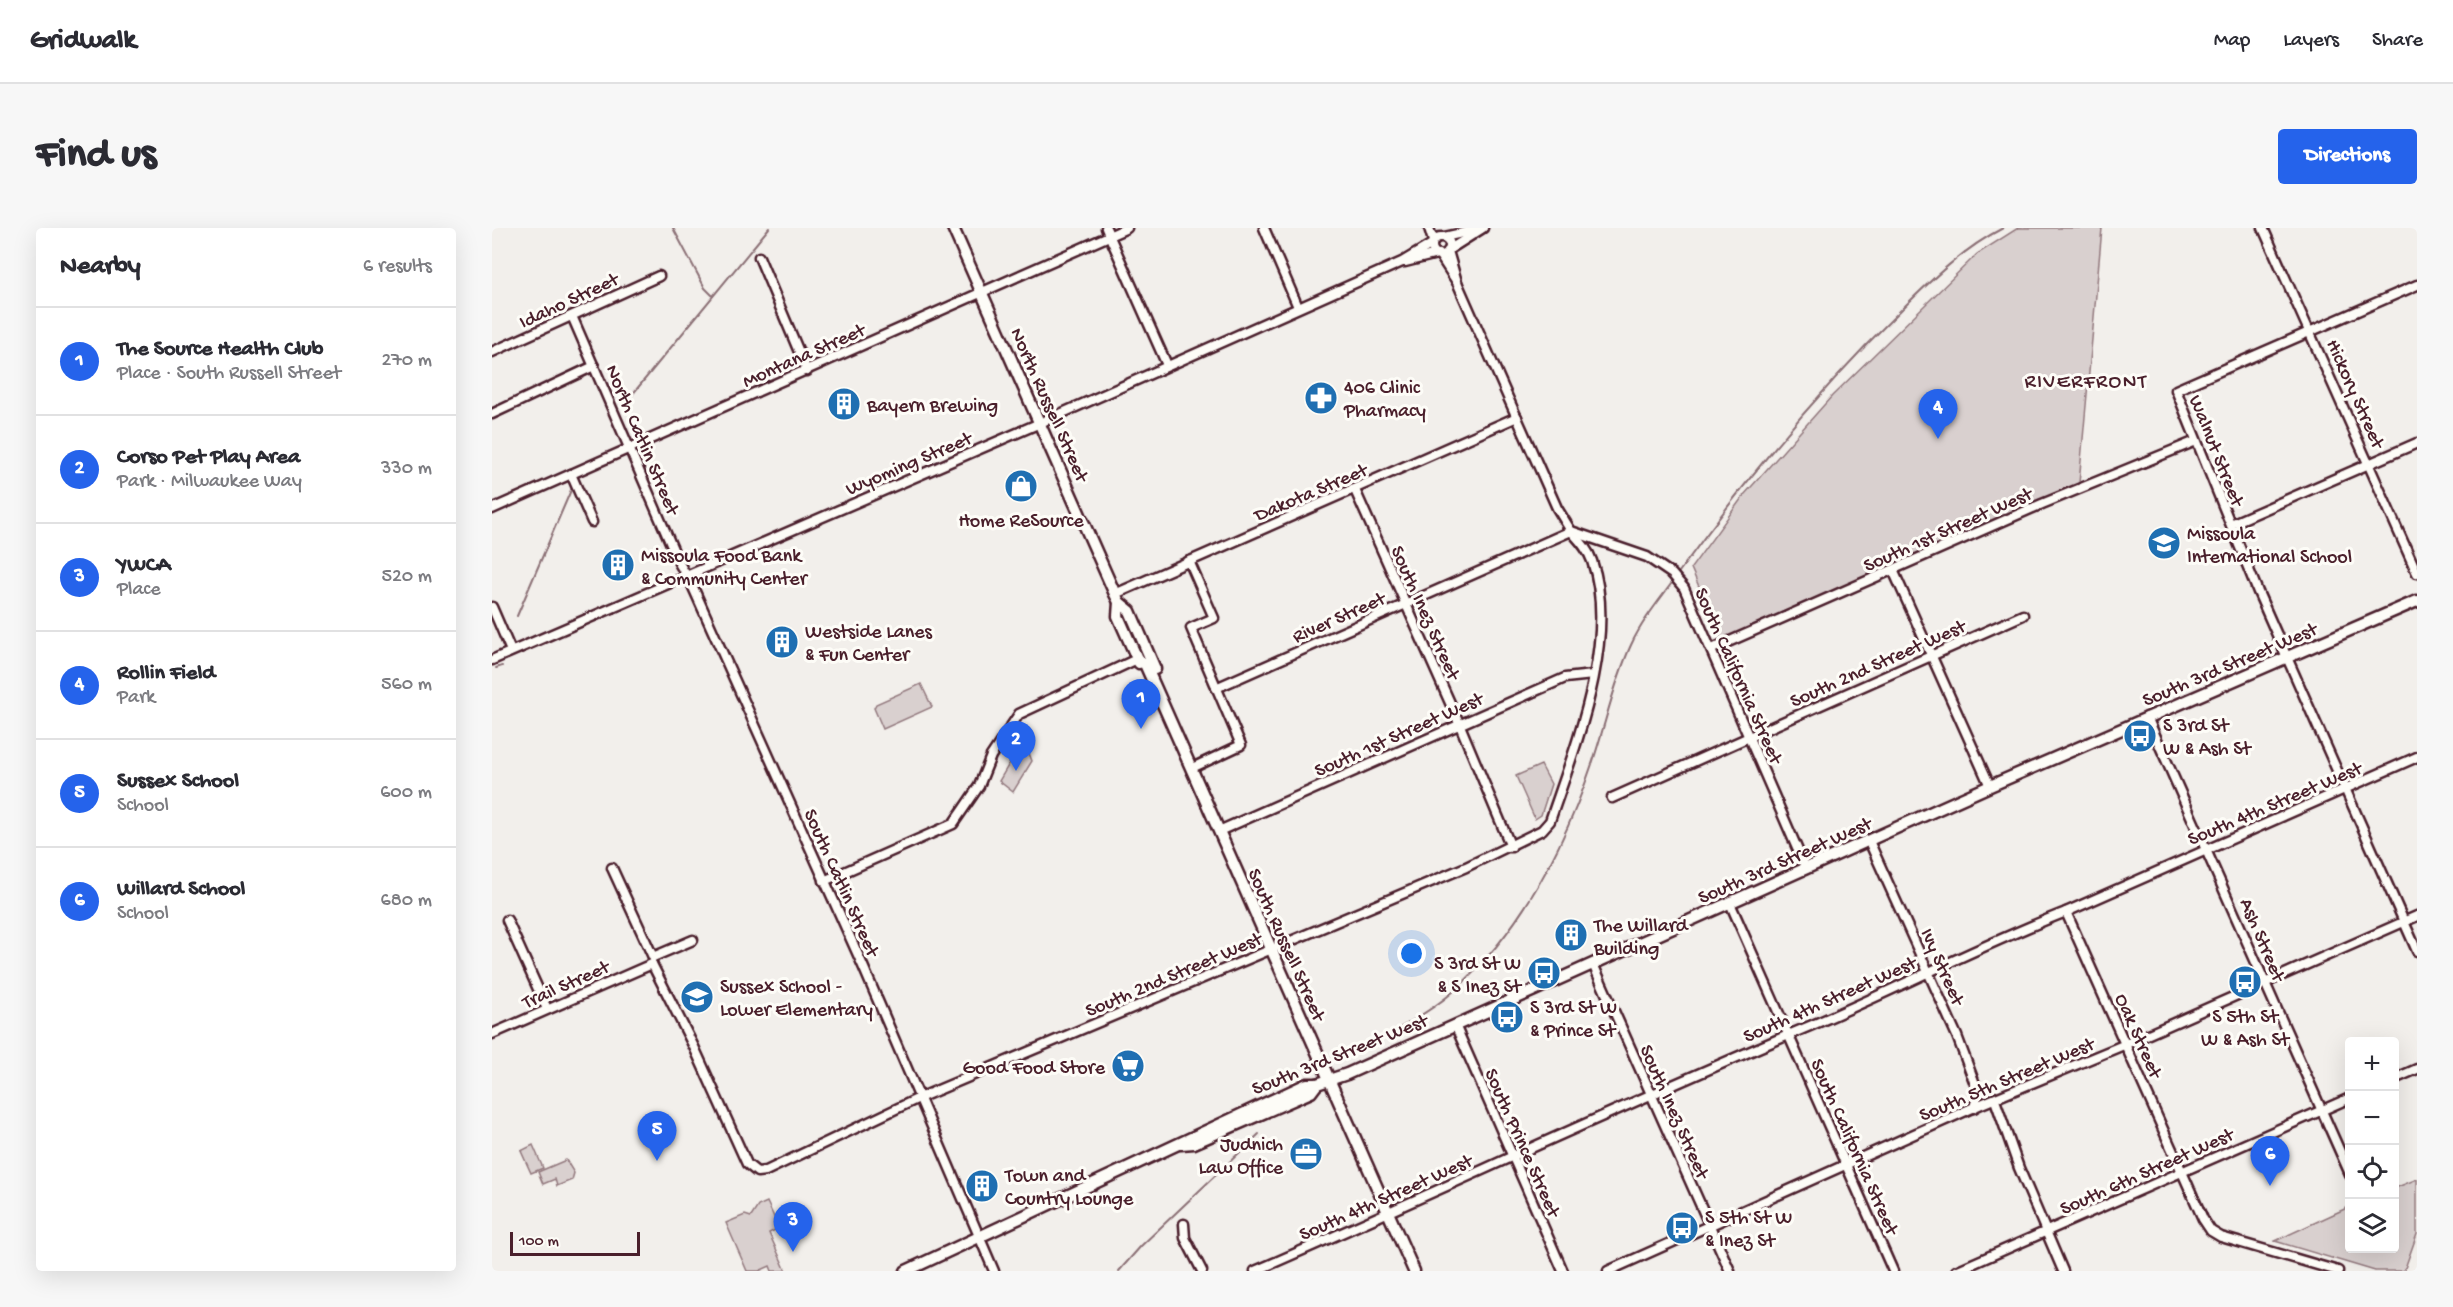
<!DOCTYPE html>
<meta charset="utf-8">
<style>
body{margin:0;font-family:"Gochi Hand",sans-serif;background:#f7f7f7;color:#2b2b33}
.controls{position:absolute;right:18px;bottom:18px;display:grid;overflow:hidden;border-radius:6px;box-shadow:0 6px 24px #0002}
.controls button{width:54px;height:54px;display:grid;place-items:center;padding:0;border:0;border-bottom:2px solid #e1e1e2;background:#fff;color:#2b2b33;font:30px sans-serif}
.scale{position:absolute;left:18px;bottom:15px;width:130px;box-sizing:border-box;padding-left:6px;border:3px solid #4a1f2b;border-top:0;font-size:16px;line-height:21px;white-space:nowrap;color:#4a1f2b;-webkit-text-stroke:4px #fdfcf7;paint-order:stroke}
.you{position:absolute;left:920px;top:726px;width:21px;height:21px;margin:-15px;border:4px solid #fff;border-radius:50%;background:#1a73e8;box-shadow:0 0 0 9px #1a73e833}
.badge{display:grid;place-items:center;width:39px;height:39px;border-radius:50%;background:#2563eb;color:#fff;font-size:20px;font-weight:700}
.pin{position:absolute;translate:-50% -50px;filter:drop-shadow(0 2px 3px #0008)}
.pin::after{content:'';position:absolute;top:32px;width:21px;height:18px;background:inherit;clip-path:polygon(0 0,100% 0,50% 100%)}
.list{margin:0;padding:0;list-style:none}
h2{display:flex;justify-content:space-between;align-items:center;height:78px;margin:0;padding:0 24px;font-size:26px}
h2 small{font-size:20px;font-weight:400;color:#7c7c81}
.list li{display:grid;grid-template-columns:39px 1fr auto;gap:18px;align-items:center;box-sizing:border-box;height:108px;padding:0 24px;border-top:2px solid #e1e1e2}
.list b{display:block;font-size:22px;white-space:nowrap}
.list p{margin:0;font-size:20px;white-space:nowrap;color:#7c7c81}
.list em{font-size:20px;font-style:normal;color:#7c7c81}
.icon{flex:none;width:33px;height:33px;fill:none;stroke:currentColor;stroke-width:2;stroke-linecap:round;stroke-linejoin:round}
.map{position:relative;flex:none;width:1925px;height:1043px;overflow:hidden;border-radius:6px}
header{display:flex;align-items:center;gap:36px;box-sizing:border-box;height:84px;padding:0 30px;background:#fff;border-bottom:2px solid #e1e1e2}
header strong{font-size:28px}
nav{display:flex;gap:33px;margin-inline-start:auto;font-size:21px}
.intro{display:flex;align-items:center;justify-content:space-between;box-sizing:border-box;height:144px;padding:0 36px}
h1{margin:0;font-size:42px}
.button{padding:15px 27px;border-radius:6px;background:#2563eb;color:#fff;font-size:21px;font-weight:700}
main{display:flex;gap:36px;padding:0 36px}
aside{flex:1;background:#fff;border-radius:6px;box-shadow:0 6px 24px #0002}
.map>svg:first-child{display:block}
.green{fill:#d9d0cf;stroke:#92787d;stroke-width:1.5}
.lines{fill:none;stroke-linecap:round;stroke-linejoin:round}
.stream{stroke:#8b6f75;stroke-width:2}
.minor-casing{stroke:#4a1f2b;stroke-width:13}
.major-casing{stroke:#4a1f2b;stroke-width:15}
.minor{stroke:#fdfcf7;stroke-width:8}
.major{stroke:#fdfcf7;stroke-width:10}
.labels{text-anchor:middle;stroke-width:6;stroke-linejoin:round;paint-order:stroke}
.street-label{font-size:20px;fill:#4a1f2b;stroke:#fdfcf7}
.poi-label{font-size:20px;fill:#4a1f2b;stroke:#fdfcf7;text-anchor:start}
.neighbourhood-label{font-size:21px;letter-spacing:1.5px;fill:#4a1f2b;stroke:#fdfcf7}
</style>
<header>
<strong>Gridwalk</strong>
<nav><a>Map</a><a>Layers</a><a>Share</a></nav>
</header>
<div class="intro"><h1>Find us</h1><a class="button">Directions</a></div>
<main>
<aside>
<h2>Nearby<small>6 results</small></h2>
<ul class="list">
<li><span class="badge">1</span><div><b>The Source Health Club</b><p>Place · South Russell Street</p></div><em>270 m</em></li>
<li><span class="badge">2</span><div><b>Corso Pet Play Area</b><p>Park · Milwaukee Way</p></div><em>330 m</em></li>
<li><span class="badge">3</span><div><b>YWCA</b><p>Place</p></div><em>520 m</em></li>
<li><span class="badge">4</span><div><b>Rollin Field</b><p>Park</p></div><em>560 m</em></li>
<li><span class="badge">5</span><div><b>Sussex School</b><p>School</p></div><em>600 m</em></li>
<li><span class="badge">6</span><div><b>Willard School</b><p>School</p></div><em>680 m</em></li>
</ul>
</aside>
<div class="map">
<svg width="1925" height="1043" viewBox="0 0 1925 1043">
<rect width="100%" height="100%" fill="#f2efeb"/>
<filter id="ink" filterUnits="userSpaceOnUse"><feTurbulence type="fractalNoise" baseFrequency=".0167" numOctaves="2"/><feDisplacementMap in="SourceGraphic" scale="12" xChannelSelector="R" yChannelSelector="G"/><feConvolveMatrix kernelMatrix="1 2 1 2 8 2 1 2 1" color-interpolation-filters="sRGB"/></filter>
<g filter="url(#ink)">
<g class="green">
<polygon points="1526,0 1610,0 1587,255 1230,412 1199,340 1252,267 1340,168 1485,26"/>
<polygon points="429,456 440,479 391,501 382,480 384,476"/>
<polygon points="527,519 535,520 540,533 521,564 507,553"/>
<polygon points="1049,537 1059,556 1049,587 1043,591 1024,548"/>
<polygon points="41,917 51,940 39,945 29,923"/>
<polygon points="74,932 82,945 80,952 65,958 63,951 51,956 46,944"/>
<polygon points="1925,951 1925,1006 1912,1043 1883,1043 1783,1013 1857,979 1858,1020 1902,1020 1903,960"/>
<polygon points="275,974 287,1000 277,1005 294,1043 280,1043 278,1038 267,1043 255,1043 234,995 253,987 259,989 266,978"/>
</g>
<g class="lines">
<g class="stream">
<polyline points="181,0 213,60 221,68"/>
<polyline points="130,179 277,0"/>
<path d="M 1187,344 C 1254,251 1327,162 1409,82 C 1440,51 1472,20 1511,0"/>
<polyline points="25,388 79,262"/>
<polyline points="4,440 10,438"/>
<path d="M 860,823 C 892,810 936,786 962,763 C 1029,703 1073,617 1101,533 C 1114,494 1122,454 1139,417 C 1149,395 1165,375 1179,356"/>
<polyline points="627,1043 649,1018 767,906"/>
</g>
<defs>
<g id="minor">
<polyline points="614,0 675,137"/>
<polyline points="772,0 806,79"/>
<polyline points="937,0 941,13"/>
<polyline points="1771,0 1925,345"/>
<circle cx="949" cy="18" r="9"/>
<polyline points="952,9 988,1"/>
<polyline points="958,21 991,0"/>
<polyline points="956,23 965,54 1014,165 1065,280 1079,303 1155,329 1180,346 1192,360 1314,641"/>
<polyline points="947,26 965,54"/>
<polyline points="267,29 315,143"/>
<polyline points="913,34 945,26"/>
<polyline points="1925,57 1684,162 1766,364 1925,723"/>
<polyline points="80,88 187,335 200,357 371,738 502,1043"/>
<polyline points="0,124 167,48"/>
<polyline points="0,186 102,138"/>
<polyline points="79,246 100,294"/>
<polyline points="863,262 967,495 1019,619"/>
<polyline points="0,281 635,0"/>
<polyline points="1739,296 1925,215"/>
<polyline points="697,333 722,390 699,400 749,517 700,540"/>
<polyline points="1401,342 1498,558"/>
<polyline points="623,366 1025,189"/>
<polyline points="0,379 19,423"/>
<polyline points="1220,421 1550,276 1704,213"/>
<polyline points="0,432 548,195 910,34 940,16"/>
<polyline points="1655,489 1858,946"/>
<polyline points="1120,570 1531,387"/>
<polyline points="727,603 1073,450 1101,447"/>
<polyline points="1377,613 1465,808 1486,864 1482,880"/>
<polyline points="120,640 161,729"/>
<polyline points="332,653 461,596 487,558 499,528 527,486 645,431"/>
<polyline points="1238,675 1401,1043"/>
<polyline points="1574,684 1711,991 1719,1003 1729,1009 1846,1043"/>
<polyline points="15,692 55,781"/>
<polyline points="161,729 201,712"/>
<path d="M 160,736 L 202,819 L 255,936 L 265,944 L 274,943 L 427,870 L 974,639 L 1050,602 L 1058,593 C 1083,519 1127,411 1100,333 C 1096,321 1087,312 1079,303 L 724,460"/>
<polyline points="1101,736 1238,1043"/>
<polyline points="963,797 1071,1043"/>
<polyline points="0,806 160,736"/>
<polyline points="1902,851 1925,841"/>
<polyline points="1503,872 1527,940 1571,1043"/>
<polyline points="692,996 693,1010 710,1043"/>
<path d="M 763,1043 C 945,964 1123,880 1306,803 C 1396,766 1483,719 1574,684 L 1925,529"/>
<polyline points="1116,1043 1487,877 1634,816 1925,688"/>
<polyline points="1464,1043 1858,870"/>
</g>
<g id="major">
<polyline points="461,0 623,366 627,374 638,383 663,441"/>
<polyline points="627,374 626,388 647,435"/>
<polyline points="645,431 653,436 922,1043"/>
<polyline points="689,916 702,915 819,864 825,856"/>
<polyline points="414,1043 815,856 825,856 855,846 1498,558 1925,373"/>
</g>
</defs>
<use href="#minor" class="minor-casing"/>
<use href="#major" class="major-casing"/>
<use href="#minor" class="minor"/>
<use href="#major" class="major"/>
</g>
</g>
<defs>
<symbol id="pharmacy-disc" viewBox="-11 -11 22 22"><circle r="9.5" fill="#1f6fb2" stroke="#fdfcf7"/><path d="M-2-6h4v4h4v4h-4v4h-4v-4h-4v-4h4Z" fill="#fff"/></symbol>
<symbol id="building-disc" viewBox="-11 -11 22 22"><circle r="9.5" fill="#1f6fb2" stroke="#fdfcf7"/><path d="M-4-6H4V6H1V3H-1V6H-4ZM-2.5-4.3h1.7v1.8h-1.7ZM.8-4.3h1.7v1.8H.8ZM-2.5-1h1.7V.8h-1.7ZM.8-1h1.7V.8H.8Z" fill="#fff"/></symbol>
<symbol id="shop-disc" viewBox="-11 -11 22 22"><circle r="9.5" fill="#1f6fb2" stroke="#fdfcf7"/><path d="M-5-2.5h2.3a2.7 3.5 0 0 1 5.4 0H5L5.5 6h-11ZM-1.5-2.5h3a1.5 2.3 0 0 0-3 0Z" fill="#fff"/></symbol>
<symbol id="school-disc" viewBox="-11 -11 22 22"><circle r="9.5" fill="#1f6fb2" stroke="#fdfcf7"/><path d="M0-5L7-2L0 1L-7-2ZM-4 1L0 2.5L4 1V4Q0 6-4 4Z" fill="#fff"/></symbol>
<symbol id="bus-disc" viewBox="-11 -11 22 22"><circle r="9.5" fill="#1f6fb2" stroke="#fdfcf7"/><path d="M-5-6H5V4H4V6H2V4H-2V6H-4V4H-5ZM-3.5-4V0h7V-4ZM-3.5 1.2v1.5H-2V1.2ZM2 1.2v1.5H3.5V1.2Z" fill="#fff"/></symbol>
<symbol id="supermarket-disc" viewBox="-11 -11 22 22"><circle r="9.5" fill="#1f6fb2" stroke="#fdfcf7"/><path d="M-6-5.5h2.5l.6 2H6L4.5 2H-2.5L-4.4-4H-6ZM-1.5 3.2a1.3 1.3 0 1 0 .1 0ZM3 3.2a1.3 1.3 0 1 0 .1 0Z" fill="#fff"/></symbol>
<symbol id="office-disc" viewBox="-11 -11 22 22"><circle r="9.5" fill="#1f6fb2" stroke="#fdfcf7"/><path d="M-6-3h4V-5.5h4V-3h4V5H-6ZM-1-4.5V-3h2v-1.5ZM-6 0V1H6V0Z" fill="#fff"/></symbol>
</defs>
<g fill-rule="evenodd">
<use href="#pharmacy-disc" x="810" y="151" width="38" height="38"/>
<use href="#building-disc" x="333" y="157" width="38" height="38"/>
<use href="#shop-disc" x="510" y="239" width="38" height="38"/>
<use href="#school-disc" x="1653" y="296" width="38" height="38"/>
<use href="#building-disc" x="107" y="318" width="38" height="38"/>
<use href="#building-disc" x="271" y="395" width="38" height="38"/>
<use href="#bus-disc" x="1629" y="489" width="38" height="38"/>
<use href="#building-disc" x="1060" y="688" width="38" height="38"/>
<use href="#bus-disc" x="1033" y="726" width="38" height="38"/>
<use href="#bus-disc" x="1734" y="735" width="38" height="38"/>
<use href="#school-disc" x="186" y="750" width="38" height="38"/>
<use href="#bus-disc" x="996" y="770" width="38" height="38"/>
<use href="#supermarket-disc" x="617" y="819" width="38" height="38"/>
<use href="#office-disc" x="795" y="907" width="38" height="38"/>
<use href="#building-disc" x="471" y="939" width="38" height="38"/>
<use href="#bus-disc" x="1171" y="981" width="38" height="38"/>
</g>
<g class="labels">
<g class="street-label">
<text transform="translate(76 71) rotate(-25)" y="7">Idaho Street</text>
<text transform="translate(311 126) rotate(-24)" y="7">Montana Street</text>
<text transform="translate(1865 165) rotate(66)" y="7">Hickory Street</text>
<text transform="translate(559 176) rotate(66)" y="7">North Russell Street</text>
<text transform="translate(152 211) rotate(67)" y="7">North Catlin Street</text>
<text transform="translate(1726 222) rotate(68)" y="7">Walnut Street</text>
<text transform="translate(416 234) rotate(-23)" y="7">Wyoming Street</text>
<text transform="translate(818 263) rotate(-23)" y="7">Dakota Street</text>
<text transform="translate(1455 300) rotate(-24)" y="7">South 1st Street West</text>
<text transform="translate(935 384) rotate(66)" y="7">South Inez Street</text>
<text transform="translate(846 388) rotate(-24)" y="7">River Street</text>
<text transform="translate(1385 434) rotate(-24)" y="7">South 2nd Street West</text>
<text transform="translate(1737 435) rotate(-23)" y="7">South 3rd Street West</text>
<text transform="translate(1248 447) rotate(66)" y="7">South California Street</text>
<text transform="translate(906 505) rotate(-24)" y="7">South 1st Street West</text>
<text transform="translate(1782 574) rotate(-23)" y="7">South 4th Street West</text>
<text transform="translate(1292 631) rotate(-24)" y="7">South 3rd Street West</text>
<text transform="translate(351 654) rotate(66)" y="7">South Catlin Street</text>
<text transform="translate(1772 711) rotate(67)" y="7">Ash Street</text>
<text transform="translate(796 716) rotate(66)" y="7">South Russell Street</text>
<text transform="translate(1452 738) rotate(66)" y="7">Ivy Street</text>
<text transform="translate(681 745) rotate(-23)" y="7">South 2nd Street West</text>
<text transform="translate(73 755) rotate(-24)" y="7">Trail Street</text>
<text transform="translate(1337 770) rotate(-24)" y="7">South 4th Street West</text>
<text transform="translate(1648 807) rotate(66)" y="7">Oak Street</text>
<text transform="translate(847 825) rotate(-22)" y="7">South 3rd Street West</text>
<text transform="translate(1514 850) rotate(-23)" y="7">South 5th Street West</text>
<text transform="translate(1184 883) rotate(66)" y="7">South Inez Street</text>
<text transform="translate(1032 914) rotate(66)" y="7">South Prince Street</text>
<text transform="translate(1364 918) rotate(66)" y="7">South California Street</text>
<text transform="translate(1654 942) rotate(-24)" y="7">South 6th Street West</text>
<text transform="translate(893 968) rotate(-24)" y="7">South 4th Street West</text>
</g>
<g class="poi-label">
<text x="852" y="165">406 Clinic<tspan x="852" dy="23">Pharmacy</tspan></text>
<text x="375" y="183">Bayern Brewing</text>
<text x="529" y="298" text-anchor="middle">Home ReSource</text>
<text x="1695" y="311">Missoula<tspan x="1695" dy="23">International School</tspan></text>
<text x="149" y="333">Missoula Food Bank<tspan x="149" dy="23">&amp; Community Center</tspan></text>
<text x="313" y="409">Westside Lanes<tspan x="313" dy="23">&amp; Fun Center</tspan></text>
<text x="1671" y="503">S 3rd St<tspan x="1671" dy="23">W &amp; Ash St</tspan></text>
<text x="1102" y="703">The Willard<tspan x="1102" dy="23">Building</tspan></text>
<text x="1029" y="741" text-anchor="end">S 3rd St W<tspan x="1029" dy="23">&amp; S Inez St</tspan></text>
<text x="228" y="764">Sussex School -<tspan x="228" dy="23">Lower Elementary</tspan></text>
<text x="1038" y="785">S 3rd St W<tspan x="1038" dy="23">&amp; Prince St</tspan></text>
<text x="1753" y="794" text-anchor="middle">S 5th St<tspan x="1753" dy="23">W &amp; Ash St</tspan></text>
<text x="613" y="845" text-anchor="end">Good Food Store</text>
<text x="791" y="922" text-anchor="end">Judnich<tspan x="791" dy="23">Law Office</tspan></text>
<text x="513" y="953">Town and<tspan x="513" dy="23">Country Lounge</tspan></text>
<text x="1213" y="995">S 5th St W<tspan x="1213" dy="23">&amp; Inez St</tspan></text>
</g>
<g class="neighbourhood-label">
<text x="1594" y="159">RIVERFRONT</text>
</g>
</g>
</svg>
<div class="controls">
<button>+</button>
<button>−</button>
<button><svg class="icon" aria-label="locate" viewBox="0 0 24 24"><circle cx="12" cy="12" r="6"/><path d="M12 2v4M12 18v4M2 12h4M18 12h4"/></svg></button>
<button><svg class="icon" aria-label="layers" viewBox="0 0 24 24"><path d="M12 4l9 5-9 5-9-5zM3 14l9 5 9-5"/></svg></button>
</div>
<div class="scale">100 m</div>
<div class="you"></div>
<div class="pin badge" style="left:649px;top:501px">1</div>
<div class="pin badge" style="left:524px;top:543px">2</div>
<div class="pin badge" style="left:301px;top:1024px">3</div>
<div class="pin badge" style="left:1446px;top:211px">4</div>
<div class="pin badge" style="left:165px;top:933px">5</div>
<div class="pin badge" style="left:1778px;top:958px">6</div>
</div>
</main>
